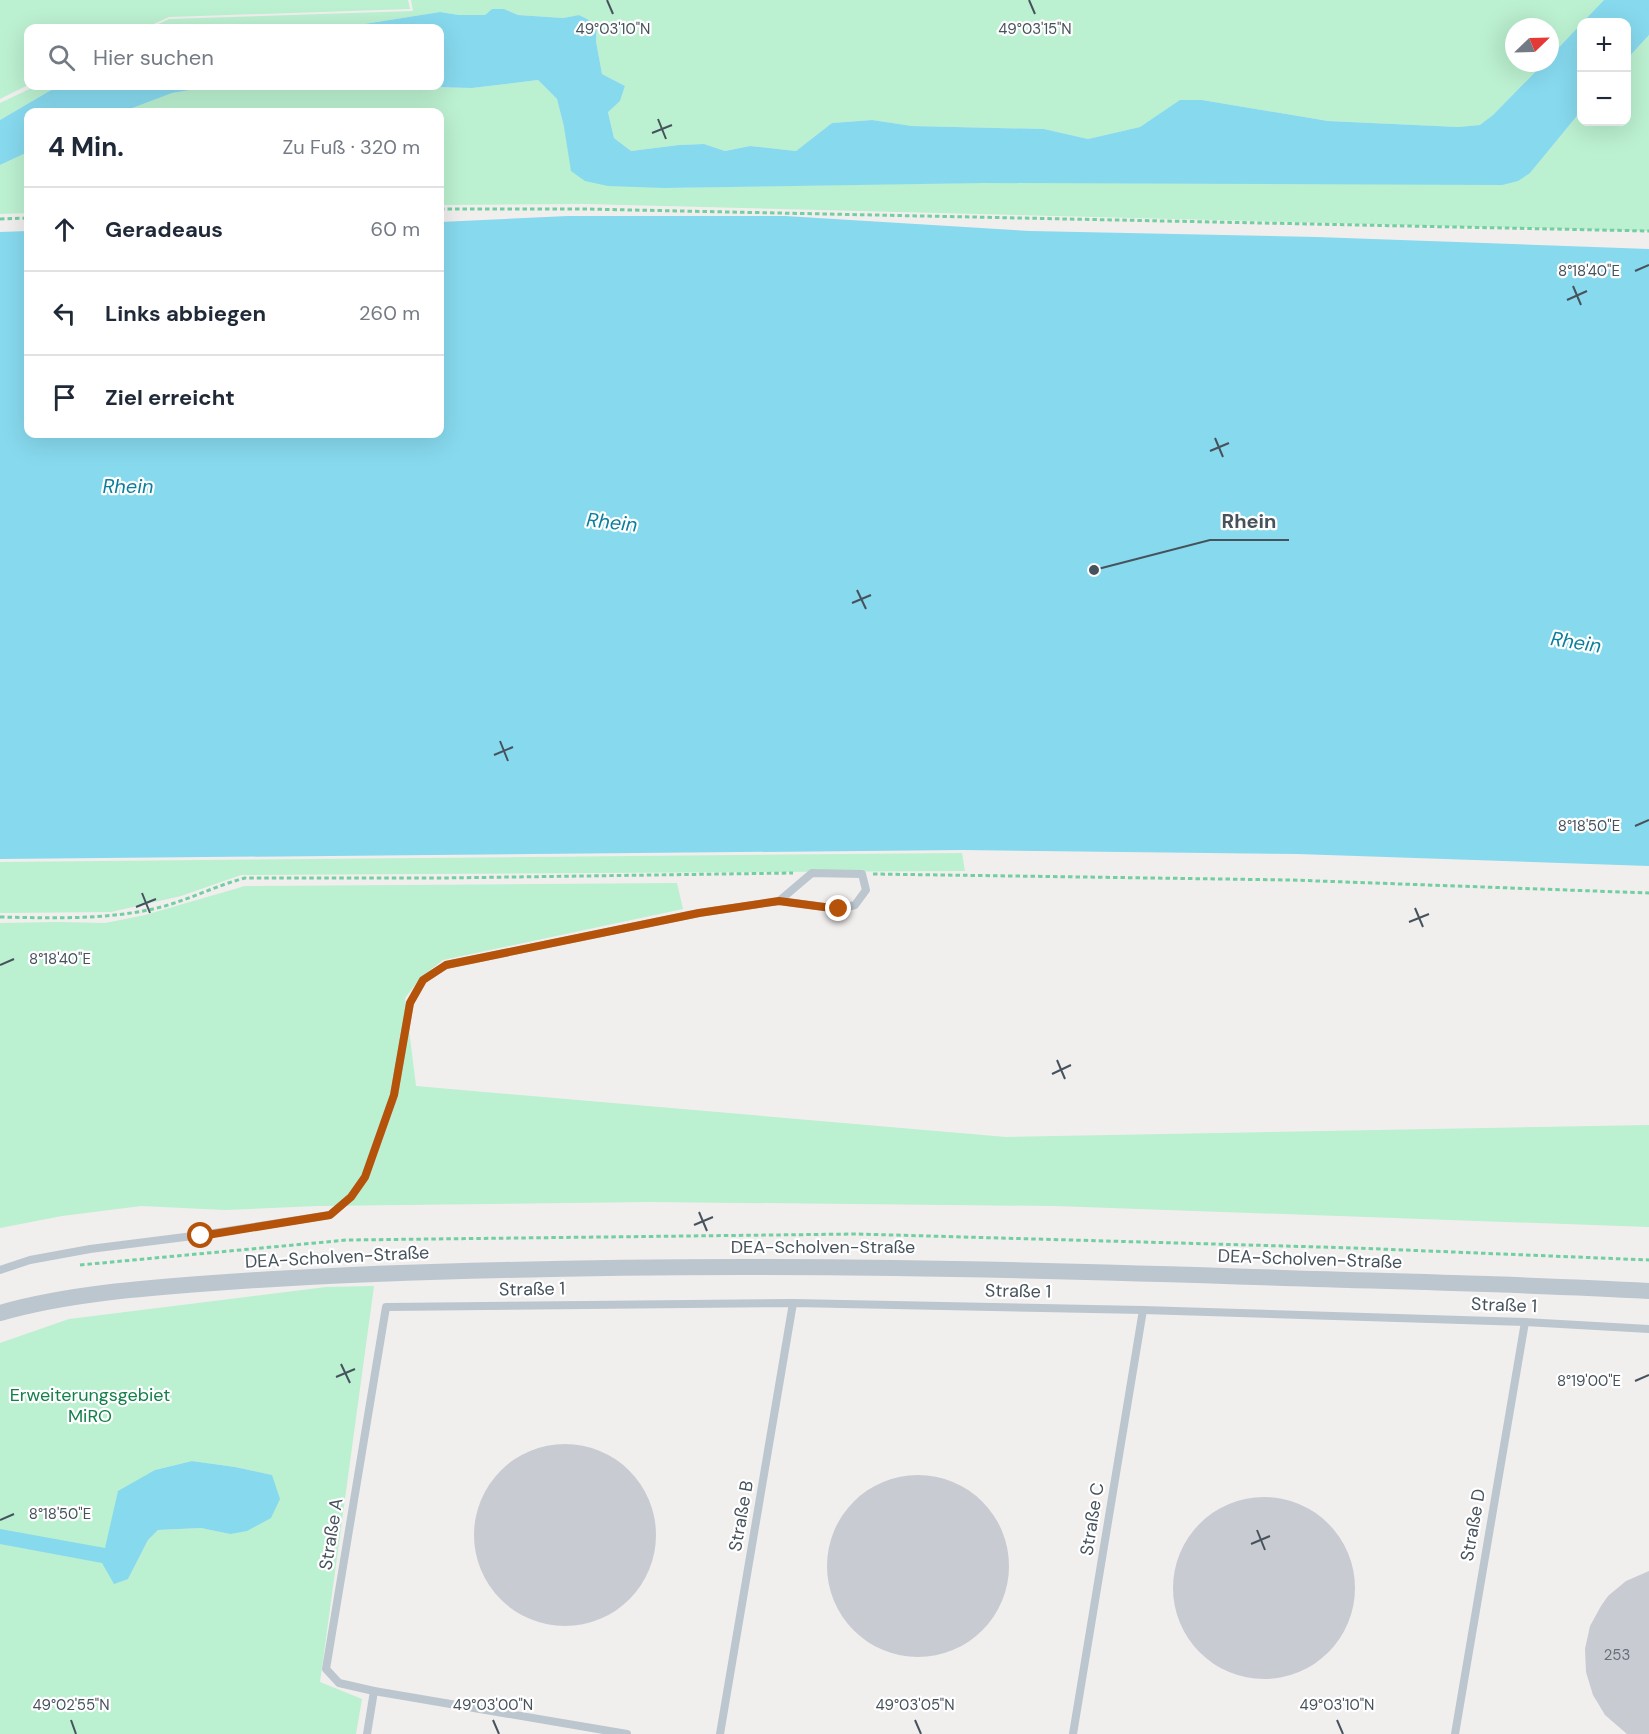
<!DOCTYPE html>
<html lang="de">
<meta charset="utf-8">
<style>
body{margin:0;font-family:"DM Sans",sans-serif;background:#f6f6f7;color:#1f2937}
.controls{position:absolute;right:18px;top:18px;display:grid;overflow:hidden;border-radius:12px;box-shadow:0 6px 24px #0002}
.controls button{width:54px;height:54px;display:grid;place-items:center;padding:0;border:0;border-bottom:2px solid #e0e1e3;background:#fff;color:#1f2937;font:30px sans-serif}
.compass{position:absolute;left:1505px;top:18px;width:54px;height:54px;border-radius:50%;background:#fff;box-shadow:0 6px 24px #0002;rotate:67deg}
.stop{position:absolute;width:18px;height:18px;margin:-14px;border:4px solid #b45309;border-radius:50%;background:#fff}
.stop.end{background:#b45309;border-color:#fff;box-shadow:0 2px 6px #0008}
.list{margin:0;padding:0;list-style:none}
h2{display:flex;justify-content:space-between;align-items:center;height:78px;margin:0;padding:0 24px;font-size:26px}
h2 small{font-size:20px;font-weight:400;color:#747a83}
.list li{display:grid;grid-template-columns:39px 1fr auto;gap:18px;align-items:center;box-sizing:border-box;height:84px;padding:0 24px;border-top:2px solid #e0e1e3}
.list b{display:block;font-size:22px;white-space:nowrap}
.list em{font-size:20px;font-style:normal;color:#747a83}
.icon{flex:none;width:33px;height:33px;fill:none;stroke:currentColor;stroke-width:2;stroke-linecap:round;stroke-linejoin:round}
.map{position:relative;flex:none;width:1649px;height:1734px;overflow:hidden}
.search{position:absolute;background:#fff;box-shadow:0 6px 24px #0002;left:24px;top:24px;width:420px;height:66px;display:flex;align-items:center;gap:15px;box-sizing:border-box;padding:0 21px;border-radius:12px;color:#747a83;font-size:22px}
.panel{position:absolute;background:#fff;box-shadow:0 6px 24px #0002;left:24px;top:108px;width:420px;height:330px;border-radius:12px}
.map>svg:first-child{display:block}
.green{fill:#bbf0d0;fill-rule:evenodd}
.water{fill:#87d9ee}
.building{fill:#c8cbd1}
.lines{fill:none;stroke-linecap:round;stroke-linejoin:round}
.path{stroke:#72cfa1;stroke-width:3;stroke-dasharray:4.5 3;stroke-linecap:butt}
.service{stroke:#bcc6ce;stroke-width:8}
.minor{stroke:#bcc6ce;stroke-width:16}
.route{stroke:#b45309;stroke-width:8}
.ticks{fill:none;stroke:#46525c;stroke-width:2}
.labels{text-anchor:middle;stroke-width:4.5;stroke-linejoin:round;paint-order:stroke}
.number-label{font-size:15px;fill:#667079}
.street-label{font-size:18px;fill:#46525c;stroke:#fff}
.park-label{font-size:18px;fill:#14804a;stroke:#fff}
.water-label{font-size:20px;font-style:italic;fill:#097f9d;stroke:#fff}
.ticks-label{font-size:15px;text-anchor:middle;fill:#46525c;stroke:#fff;stroke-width:4.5;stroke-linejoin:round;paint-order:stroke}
.leader{fill:none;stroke:#46525c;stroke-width:2}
.callout-dot{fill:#46525c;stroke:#fff;stroke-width:2}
.callout-label{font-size:20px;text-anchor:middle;font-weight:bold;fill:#46525c;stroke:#fff;stroke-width:4.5;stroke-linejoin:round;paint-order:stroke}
</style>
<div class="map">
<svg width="1649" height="1734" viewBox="0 0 1649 1734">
<rect width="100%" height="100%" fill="#f1eeee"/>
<g class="green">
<polygon points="0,0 408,0 410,9 169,17 145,28 28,28 28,85 0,99"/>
<polygon points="411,0 1604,0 1550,57 1550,27 1514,27 1514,63 1544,63 1493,115 1481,125 1458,127 1328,121 1202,100 1181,100 1140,127 1088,139 1044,129 912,126 871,120 832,123 796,151 750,146 725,151 704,144 679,145 631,151 614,138 608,111 620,101 625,86 602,74 596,41 597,24 579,15 563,18 518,15 504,9 492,9 485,15 459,15 440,12 339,28 150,28 169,19 413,11"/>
<polygon points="1649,35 1649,231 584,204 440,205 440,112 122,112 172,93 215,86 472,88 538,80 557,99 564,127 665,188 1530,173 1581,111 1582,122 1626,122 1627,59"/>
<polygon points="36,86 58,86 0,120 0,103"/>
<polygon points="28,152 28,213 0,214 0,165"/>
<polygon points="962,853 965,871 241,875 181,896 111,912 0,913 0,862"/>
<polygon points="677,883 683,909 443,960 420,978 405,998 416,1086 1006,1137 1649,1125 1649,1227 1055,1206 649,1202 317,1206 225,1210 141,1206 62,1216 0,1228 0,923 58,922 105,923 145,915 245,886"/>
<path d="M 374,1286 L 320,1682 L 362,1699 L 356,1734 L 0,1734 L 0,1343 L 69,1319 L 326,1287 ZM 192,1461 L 235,1467 L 272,1475 L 230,1534 L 201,1528 L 158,1530 L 148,1540 L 128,1579 L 155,1470 Z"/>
</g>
<g class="water">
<polygon points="1604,0 1649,0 1649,35 1627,59 1626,22 1583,22"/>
<polygon points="492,9 504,9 518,15 563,18 579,15 597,24 596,41 602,74 625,86 620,101 608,112 614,138 631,151 679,145 704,144 725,151 750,146 796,151 832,123 872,120 912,126 1044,129 1088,139 1140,127 1180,100 1202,100 1328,121 1458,127 1480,125 1493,115 1544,63 1550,63 1550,57 1581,24 1581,111 1530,173 1518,181 1502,185 984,183 665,188 608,186 585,181 571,171 564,127 557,99 538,80 472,88 376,86 440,86 440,28 339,28 440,12 459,15 485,15"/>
<polygon points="58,86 215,86 172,93 122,112 28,112 28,152 0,165 0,120"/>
<polygon points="568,216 785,216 1030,231 1317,237 1649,249 1649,866 1298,854 963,850 0,859 0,232 28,231 28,434 440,434 440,222"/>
<polygon points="192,1461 235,1467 272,1475 280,1499 271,1518 247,1531 230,1534 201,1528 158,1530 148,1540 128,1579 114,1584 102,1563 0,1544 0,1529 105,1548 118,1491 155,1470"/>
</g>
<g class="building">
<circle cx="565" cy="1535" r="91"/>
<circle cx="918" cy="1566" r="91"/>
<circle cx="1264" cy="1588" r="91"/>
<polygon points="1649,1571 1649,1734 1627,1734 1605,1715 1593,1695 1586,1672 1585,1649 1590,1626 1601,1606 1608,1596 1626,1581"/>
</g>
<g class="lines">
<g class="path">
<polyline points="440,209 584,209 1649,231"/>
<polyline points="0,219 28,218"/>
<polyline points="873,874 1291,880 1649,893"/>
<path d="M 0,917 C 51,918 102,920 153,909 C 185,902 214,886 245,878 L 443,878 L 793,873"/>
<polyline points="80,1265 347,1240 857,1234 1355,1248 1649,1260"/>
</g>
<g class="service">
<polyline points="0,1270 30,1260 90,1249 201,1235 330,1215 351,1197 365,1177 394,1095 410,1003 423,980 446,965 699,913 779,901 812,873 862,874 866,890 855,905 839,909 779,901"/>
<polyline points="374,1691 627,1734"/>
<polyline points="367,1734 374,1691 339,1683 326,1669 386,1307 793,1303 1143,1310 1525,1322 1649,1329"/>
<polyline points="720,1734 793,1303"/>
<polyline points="1073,1734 1143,1310"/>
<polyline points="1455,1734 1525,1322"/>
</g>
<path class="minor" d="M 0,1313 C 66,1294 144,1288 213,1283 C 310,1276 407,1272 504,1270 C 764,1263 1024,1269 1284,1278 C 1406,1282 1527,1284 1649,1291"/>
</g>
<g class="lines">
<polyline class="route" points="201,1236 330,1215 351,1197 365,1177 394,1095 410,1003 423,980 446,965 699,913 779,901 839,909"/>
</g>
<path class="ticks" d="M 607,0 L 613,14M 1029,0 L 1035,14M 658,119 L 666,139M 652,133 L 672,125M 1635,271 L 1649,265M 1573,286 L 1581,305M 1567,300 L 1587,291M 1215,438 L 1223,457M 1210,451 L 1229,443M 857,590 L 866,609M 852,603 L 871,595M 500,741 L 508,761M 494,755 L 513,747M 1635,826 L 1649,820M 142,893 L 150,913M 136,907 L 156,899M 1415,908 L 1423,927M 1409,922 L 1429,914M 0,965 L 14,959M 1057,1060 L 1065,1079M 1052,1074 L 1071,1065M 699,1212 L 707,1231M 694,1225 L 713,1217M 341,1364 L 350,1383M 336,1377 L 355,1369M 1635,1381 L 1649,1375M 0,1520 L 14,1514M 1257,1530 L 1265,1550M 1251,1544 L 1270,1536M 71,1720 L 76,1734M 493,1720 L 499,1734M 915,1720 L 921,1734M 1337,1720 L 1343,1734"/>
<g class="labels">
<g class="number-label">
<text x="1617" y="1660">253</text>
</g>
<g class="street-label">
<text x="823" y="1253">DEA-Scholven-Straße</text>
<text transform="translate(337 1257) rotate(-3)" y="6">DEA-Scholven-Straße</text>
<text transform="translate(1310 1259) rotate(2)" y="6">DEA-Scholven-Straße</text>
<text transform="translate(532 1289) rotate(-1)" y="6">Straße 1</text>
<text transform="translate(1018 1291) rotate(1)" y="6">Straße 1</text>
<text transform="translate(1504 1305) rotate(2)" y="6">Straße 1</text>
<text transform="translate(741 1516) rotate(-80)" y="6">Straße B</text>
<text transform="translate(1092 1519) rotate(-81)" y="6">Straße C</text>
<text transform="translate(1473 1525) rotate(-80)" y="6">Straße D</text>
<text transform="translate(331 1534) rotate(-81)" y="6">Straße A</text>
</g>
<g class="park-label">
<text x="90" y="1401">Erweiterungsgebiet<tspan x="90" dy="21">MiRO</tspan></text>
</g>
<g class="water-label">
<text x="128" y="493">Rhein</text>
<text transform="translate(612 522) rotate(6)" y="7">Rhein</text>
<text transform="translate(1576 642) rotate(9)" y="7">Rhein</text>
</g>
</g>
<g class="ticks-label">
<text x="613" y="34">49°03'10"N</text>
<text x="1035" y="34">49°03'15"N</text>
<text x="1589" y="276">8°18'40"E</text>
<text x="1589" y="831">8°18'50"E</text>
<text x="60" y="964">8°18'40"E</text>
<text x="1589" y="1386">8°19'00"E</text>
<text x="60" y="1519">8°18'50"E</text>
<text x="71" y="1710">49°02'55"N</text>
<text x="493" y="1710">49°03'00"N</text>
<text x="915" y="1710">49°03'05"N</text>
<text x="1337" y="1710">49°03'10"N</text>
</g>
<path class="leader" d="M1094 570L1210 540H1289"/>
<circle class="callout-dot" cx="1094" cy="570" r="6"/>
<g class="callout-label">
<text x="1249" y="528">Rhein</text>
</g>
</svg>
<div class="controls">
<button>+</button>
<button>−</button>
</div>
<svg class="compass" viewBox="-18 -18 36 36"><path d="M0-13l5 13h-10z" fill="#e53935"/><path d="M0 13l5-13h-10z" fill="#747a83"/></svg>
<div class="stop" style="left:201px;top:1236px"></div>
<div class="stop end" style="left:839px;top:909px"></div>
<div class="search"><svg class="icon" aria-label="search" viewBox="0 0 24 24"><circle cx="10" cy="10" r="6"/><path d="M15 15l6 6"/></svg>Hier suchen</div>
<section class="panel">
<h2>4 Min.<small>Zu Fuß · 320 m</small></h2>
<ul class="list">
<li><svg class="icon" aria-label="ahead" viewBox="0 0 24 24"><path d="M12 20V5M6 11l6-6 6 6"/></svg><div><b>Geradeaus</b></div><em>60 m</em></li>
<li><svg class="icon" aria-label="left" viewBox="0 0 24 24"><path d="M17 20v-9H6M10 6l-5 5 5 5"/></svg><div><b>Links abbiegen</b></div><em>260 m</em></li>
<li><svg class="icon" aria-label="arrive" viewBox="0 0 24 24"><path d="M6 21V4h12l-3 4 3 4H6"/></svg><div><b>Ziel erreicht</b></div></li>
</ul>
</section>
</div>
